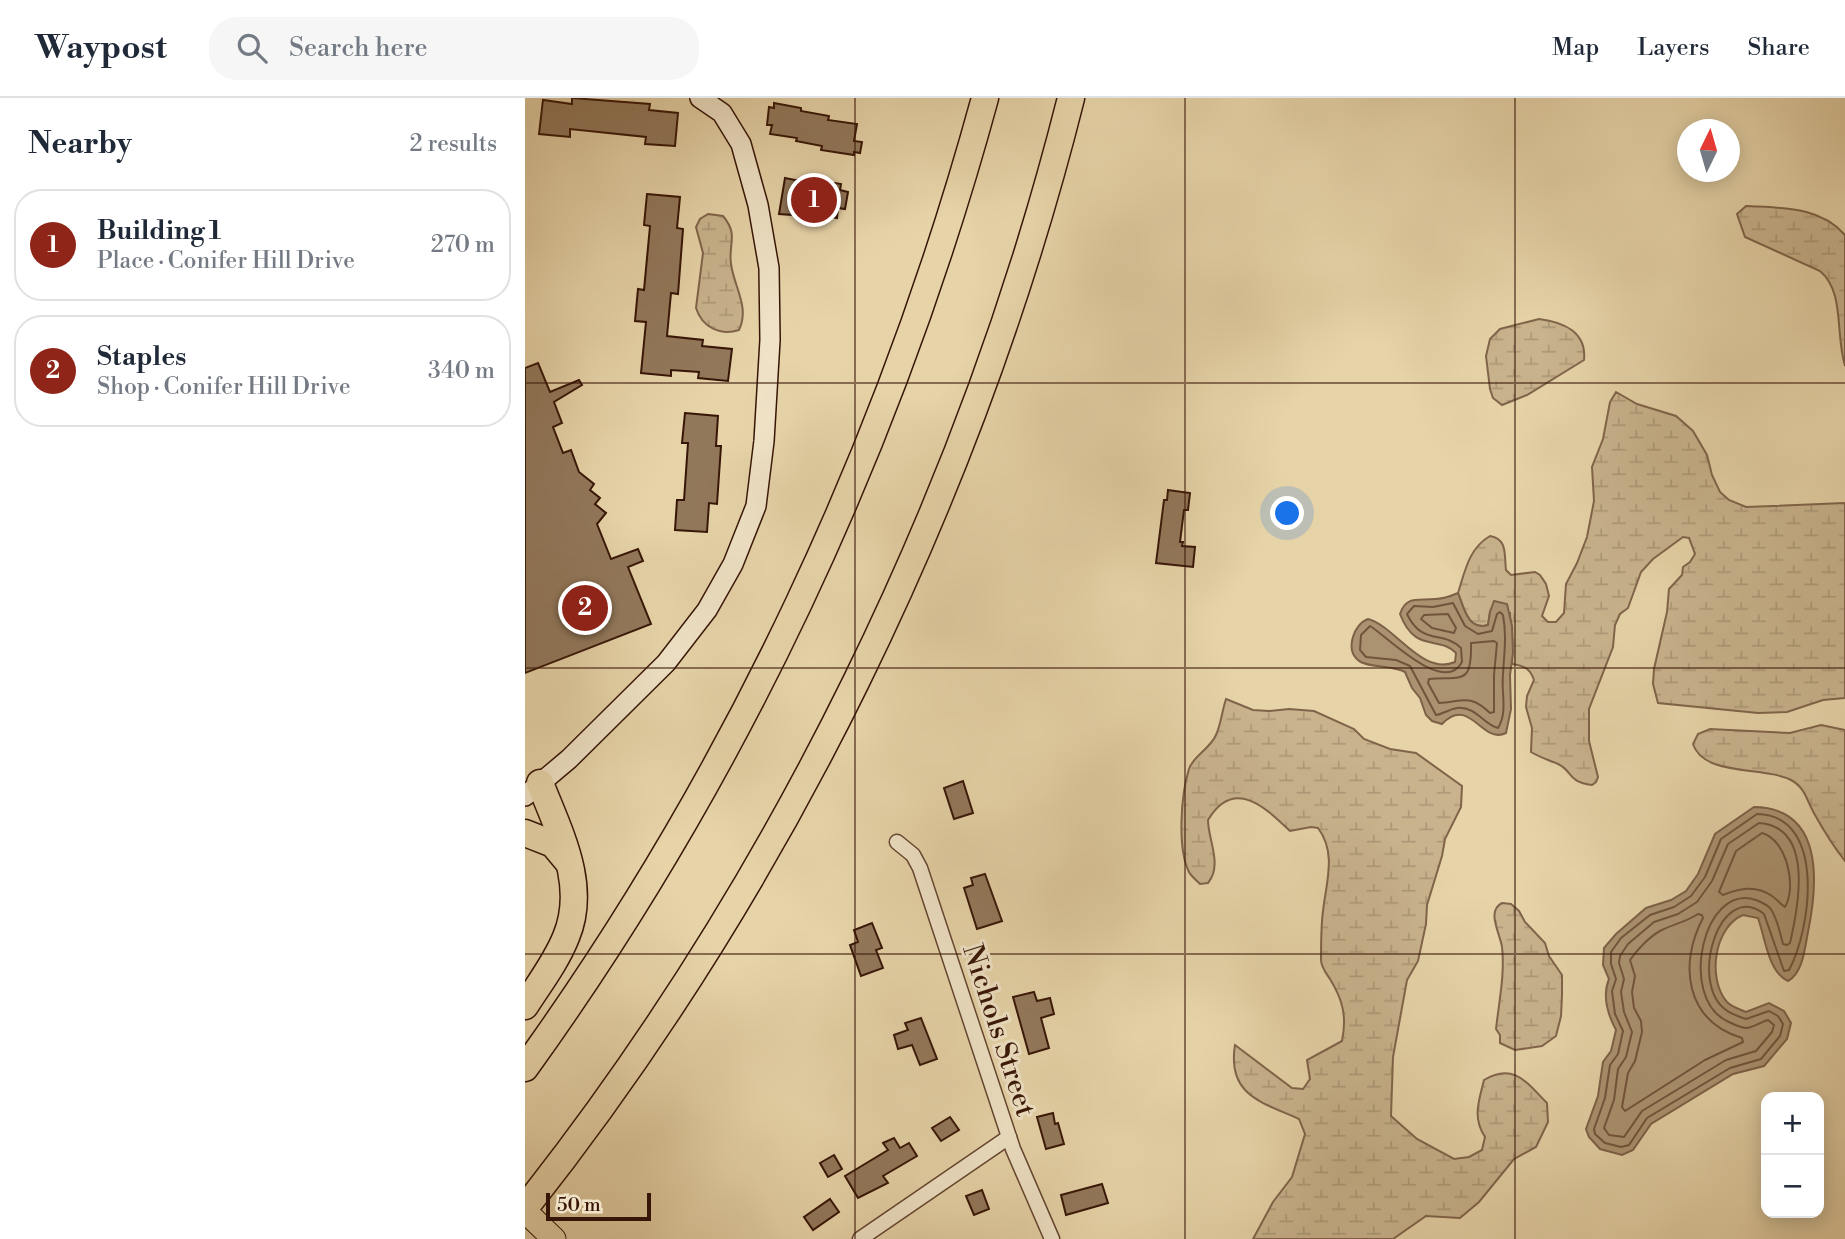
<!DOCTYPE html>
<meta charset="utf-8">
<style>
body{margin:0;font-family:"Libre Bodoni",serif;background:#f6f6f7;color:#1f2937}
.controls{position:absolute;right:21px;bottom:21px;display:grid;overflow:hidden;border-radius:14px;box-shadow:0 4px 18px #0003}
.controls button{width:63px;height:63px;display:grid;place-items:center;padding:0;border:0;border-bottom:2px solid #e0e1e3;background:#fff;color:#1f2937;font:35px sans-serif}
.compass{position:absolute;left:1152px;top:21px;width:63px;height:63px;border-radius:50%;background:#fff;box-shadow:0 4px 18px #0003;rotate:5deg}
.scale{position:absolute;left:21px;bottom:18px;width:105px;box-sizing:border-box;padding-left:7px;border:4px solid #381607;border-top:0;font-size:19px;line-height:24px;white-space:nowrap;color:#381607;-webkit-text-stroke:5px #efe2c6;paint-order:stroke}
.you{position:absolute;left:763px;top:416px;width:24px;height:24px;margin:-18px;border:5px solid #fff;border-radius:50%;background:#1a73e8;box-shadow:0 0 0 10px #1a73e833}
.badge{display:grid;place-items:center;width:46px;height:46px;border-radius:50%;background:#8f2418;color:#fff;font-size:23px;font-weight:700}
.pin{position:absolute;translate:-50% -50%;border:4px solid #fff;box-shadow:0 2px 7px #0006}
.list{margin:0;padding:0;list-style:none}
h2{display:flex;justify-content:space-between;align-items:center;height:91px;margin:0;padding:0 28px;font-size:30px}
h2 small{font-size:23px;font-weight:400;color:#747a83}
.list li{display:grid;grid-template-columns:46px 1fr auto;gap:21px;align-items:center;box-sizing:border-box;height:112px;margin:0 14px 14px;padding:0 14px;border:2px solid #e0e1e3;border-radius:28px}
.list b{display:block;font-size:26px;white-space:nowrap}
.list p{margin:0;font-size:23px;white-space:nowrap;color:#747a83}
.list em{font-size:23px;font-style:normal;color:#747a83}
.icon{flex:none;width:38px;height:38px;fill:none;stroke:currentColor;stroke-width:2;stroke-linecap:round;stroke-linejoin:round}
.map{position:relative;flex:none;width:1320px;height:1141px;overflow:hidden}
header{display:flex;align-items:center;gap:42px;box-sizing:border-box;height:98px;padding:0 35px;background:#fff;border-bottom:2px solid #e0e1e3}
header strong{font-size:33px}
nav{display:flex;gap:38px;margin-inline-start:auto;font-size:24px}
.search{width:490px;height:63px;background:#f6f6f7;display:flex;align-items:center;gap:18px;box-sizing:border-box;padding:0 24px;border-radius:28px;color:#747a83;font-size:26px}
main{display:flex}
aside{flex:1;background:#fff}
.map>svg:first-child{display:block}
.wetland{fill:url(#wetland-marsh);stroke:#80644a;stroke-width:2}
.water{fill:#ab9371;stroke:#7d6147;stroke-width:2}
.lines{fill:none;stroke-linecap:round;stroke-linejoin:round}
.shore{stroke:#72543c;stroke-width:2}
.building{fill:#92785b;stroke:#381607;stroke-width:2}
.street-casing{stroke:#64452f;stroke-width:17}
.secondary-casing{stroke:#381607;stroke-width:22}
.primary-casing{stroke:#381607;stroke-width:25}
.highway-casing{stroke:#381607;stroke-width:29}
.street{stroke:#efe2c6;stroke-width:14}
.secondary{stroke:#efe2c6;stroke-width:19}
.primary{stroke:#e6d3a8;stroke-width:23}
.highway{stroke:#e6d3a8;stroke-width:26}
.grid{fill:none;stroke:#381607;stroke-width:2;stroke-opacity:0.55}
.labels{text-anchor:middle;stroke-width:6;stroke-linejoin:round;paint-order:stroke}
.street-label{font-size:28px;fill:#381607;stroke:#efe2c6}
</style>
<header>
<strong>Waypost</strong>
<div class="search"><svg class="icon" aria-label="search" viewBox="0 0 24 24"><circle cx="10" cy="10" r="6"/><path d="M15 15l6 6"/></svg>Search here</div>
<nav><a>Map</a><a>Layers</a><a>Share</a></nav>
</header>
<main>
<aside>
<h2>Nearby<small>2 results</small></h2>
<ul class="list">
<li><span class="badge">1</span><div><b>Building 1</b><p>Place · Conifer Hill Drive</p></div><em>270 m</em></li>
<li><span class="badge">2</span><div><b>Staples</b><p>Shop · Conifer Hill Drive</p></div><em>340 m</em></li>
</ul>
</aside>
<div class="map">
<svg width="1320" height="1141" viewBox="0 0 1320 1141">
<defs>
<pattern id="wetland-marsh" width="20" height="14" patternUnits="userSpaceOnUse" patternTransform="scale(1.75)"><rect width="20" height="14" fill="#c8b38d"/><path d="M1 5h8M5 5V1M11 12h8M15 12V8" fill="none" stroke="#ad9978"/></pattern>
</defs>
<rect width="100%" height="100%" fill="#e6d3a8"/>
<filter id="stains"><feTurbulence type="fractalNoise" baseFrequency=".00286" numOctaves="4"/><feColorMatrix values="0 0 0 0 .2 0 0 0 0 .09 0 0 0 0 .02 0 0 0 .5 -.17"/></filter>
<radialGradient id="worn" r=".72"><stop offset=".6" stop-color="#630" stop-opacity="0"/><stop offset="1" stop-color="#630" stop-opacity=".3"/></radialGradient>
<g class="wetland">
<path d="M 1221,108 C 1257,110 1295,108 1320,137 L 1320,268 C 1310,235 1320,194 1295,173 L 1220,139 L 1212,116 Z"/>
<path d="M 183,116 L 198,118 C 214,137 203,146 206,166 C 209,189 225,209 214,232 C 195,238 177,229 171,210 L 178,155 L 171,129 L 175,121 Z"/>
<path d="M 1014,221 C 1038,224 1062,234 1059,262 L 1002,297 L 977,307 L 968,300 L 965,291 L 961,258 L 965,241 L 975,231 Z"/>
<path d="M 1091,294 L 1112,306 L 1151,318 L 1168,333 L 1182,357 L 1187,377 L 1195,394 L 1204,402 L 1221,409 L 1320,405 L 1320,600 L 1298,602 L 1262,614 L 1233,615 L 1133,605 L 1128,586 L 1129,571 L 1142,514 L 1144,491 L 1157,477 L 1158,469 L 1165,464 L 1170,456 L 1164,440 L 1158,439 L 1128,461 L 1116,474 L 1103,510 L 1095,516 L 1090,527 L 1088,549 L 1064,611 L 1064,643 L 1073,679 L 1071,684 L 1067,687 C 1042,684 1048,673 1033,666 C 1024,662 1016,660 1006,654 L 1007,630 L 1001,609 L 1002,598 L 1009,582 C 1005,570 999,568 987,566 L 985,515 L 965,514 L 963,527 C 943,533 939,510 933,495 C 940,473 944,450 965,438 C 983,441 979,457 981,472 L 986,477 L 1010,474 L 1015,477 L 1021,486 L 1024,498 L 1017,518 L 1023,524 L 1031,524 L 1039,515 L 1041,486 L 1052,465 L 1062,439 L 1069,403 L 1067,369 L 1078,341 L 1085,304 Z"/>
<path d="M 701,601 L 728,612 L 744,613 L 764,611 L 789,613 L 829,631 L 839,641 L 865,651 L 891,655 L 937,688 L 936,709 L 920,741 L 917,758 L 902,807 L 901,826 L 893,863 L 882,882 L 868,959 L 866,1018 L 892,1041 L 929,1061 L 944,1059 L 957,1052 L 960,1039 C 947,1019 954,1003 959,982 C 989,964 1002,985 1022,1005 L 1023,1024 L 1011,1049 L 989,1061 L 954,1104 L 935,1120 L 901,1118 L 868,1141 L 728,1141 L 748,1104 L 767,1079 L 780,1036 L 774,1021 C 736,1004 702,997 710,947 L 767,990 L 778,991 L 785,981 L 782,962 L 817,943 C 822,919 818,902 805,881 C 801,875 796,869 796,862 C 796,846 796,828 798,813 C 801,785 812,755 793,730 L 786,729 L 765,733 C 740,709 709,679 683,722 C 683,742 698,767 683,785 L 675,786 C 671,782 666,778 664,774 C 652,750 656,696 664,671 C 668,658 685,651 691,637 C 696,626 697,613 701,601 Z"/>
<path d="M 1296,627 L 1320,632 L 1320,763 C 1308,748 1299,733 1290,717 C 1282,704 1281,690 1266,682 C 1239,668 1179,679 1168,646 L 1173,636 L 1185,631 L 1265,635 Z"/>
<path d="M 977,805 L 986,806 L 994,813 L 1000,824 L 1020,845 L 1024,858 L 1037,877 L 1037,897 L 1036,918 L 1031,938 L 1017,948 L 990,952 L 975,945 L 975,937 L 971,931 C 974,904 980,876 977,849 C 975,835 961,813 977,805 Z"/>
</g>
<g class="water">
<path d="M 933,495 C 939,510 943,533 963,527 L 965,514 L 969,503 L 982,506 L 987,528 L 988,555 L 985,577 L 986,611 L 981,635 C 957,647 945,597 917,626 L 907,623 L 901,617 L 895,600 L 887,590 L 880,574 C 867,567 841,570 833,562 C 820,551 829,526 843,521 C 870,528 897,578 930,564 L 931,555 C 914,537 890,556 875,516 C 881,497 894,503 910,501 C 918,501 926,498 933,495 Z"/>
<path d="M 1229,709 C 1299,710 1293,785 1283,834 C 1280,849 1278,875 1263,883 C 1243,874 1240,839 1233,820 L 1218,817 C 1189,829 1182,881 1202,904 C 1207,909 1214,911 1221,914 L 1244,905 L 1259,913 L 1266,925 L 1262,941 L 1239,968 L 1208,976 L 1126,1026 L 1108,1052 L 1097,1057 L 1075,1051 L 1064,1039 L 1061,1031 L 1073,998 L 1078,964 L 1086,953 L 1091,932 C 1083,917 1077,898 1084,881 L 1078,867 L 1079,850 L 1091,836 L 1121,810 L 1146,802 L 1161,793 L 1173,776 L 1190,736 Z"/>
</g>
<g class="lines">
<g class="shore">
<path d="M 928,505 L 940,528 L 953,536 L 967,533 L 972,516 L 975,514 L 978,517 C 982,539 979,555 978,577 C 976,595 983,614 973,630 C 958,626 951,608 932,610 C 925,611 918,616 911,617 L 885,568 L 871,562 L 841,559 L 835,552 L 836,537 L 845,528 C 862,538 919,598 937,564 L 936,550 C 918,532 897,548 882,516 L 889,508 L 908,509 Z"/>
<polygon points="923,516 931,530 929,535 907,530 896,521 899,517"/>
<path d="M 969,543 L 972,545 L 969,577 L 969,614 L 965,615 C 944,595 937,604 914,605 L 903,585 L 904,581 C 937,578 947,588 946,545 Z"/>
<path d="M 1232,716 C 1302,717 1286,832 1264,872 L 1259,873 L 1239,816 C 1195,781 1163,885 1201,912 C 1206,916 1215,919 1221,921 L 1244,913 L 1253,918 L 1258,926 L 1255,938 L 1236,961 L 1205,970 L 1122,1020 L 1104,1047 L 1096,1049 L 1080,1045 L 1070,1036 L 1069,1031 L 1080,1000 L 1085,967 L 1093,956 L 1098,933 L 1090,916 L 1087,893 L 1091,881 L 1086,866 L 1086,854 L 1096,840 L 1125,817 L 1149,809 L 1166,798 L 1180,779 L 1196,741 Z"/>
<path d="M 1234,725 C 1290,729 1273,810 1265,845 L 1262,847 L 1258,846 C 1255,835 1252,819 1245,810 C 1241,806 1236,804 1231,802 C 1178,784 1153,900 1202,923 C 1208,926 1215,930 1222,930 C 1229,929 1236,924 1243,922 L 1249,927 L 1247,934 L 1231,953 L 1201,962 L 1117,1013 L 1099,1039 L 1084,1037 L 1079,1030 L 1089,1002 L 1093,971 L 1101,959 L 1107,934 L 1099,914 L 1096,894 L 1099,881 L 1094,865 L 1095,858 L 1103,846 L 1129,824 L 1153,816 L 1172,804 L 1187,783 L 1203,746 Z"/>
<path d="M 1237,735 C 1262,742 1272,789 1260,809 C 1255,806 1252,801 1247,798 C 1231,787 1215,790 1198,797 L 1194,794 L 1211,753 Z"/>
<path d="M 1173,816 L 1177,817 L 1178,820 C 1153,867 1161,923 1217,940 L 1218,944 L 1180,962 L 1100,1013 L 1097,1009 L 1103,975 L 1110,963 L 1117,934 L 1116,923 L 1109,910 L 1107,894 L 1110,878 L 1105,862 C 1112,852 1124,839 1135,833 C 1148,826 1159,825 1173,816 Z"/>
</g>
</g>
<g class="building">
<polygon points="47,0 125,6 124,12 153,15 150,48 120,46 121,39 45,31 45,39 14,36 18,2 47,6"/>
<polygon points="249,5 276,10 276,13 304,18 303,22 332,26 329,43 337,44 335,55 329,54 329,57 296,52 297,48 271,43 272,40 245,36 247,27 242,27 244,9 249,10"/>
<polygon points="260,80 285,85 286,81 316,86 315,92 323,94 320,111 313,110 312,120 281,114 281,118 254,116"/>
<polygon points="122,96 155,99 152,130 158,131 153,196 146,195 142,238 178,242 177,248 207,251 203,283 173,280 174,274 146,272 146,278 116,275 121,224 110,223 113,191 119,192 125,128 119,127"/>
<polygon points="13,265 25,294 54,282 57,287 29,304 37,325 28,329 38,355 46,352 54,374 69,386 65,392 75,400 70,406 81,415 72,426 86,461 113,451 118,463 103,469 126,526 0,575 0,270"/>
<polygon points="160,315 193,318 191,348 196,348 192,406 184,405 182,434 150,432 152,402 159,402 163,345 157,345"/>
<polygon points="643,392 665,395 663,412 659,412 655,444 658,444 657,448 670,449 668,469 631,465 639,402 642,402"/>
<polygon points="438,683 448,715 429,721 419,690"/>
<polygon points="460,776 477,823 452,831 439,790 448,787 446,780"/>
<polygon points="347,825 357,850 351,852 358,870 336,878 325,847 333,844 329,832"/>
<polygon points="509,894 512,903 525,900 529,916 516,920 524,950 504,956 488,899"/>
<polygon points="396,920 412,961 395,967 387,947 373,951 369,937 383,932 380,925"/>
<polygon points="528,1015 530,1026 533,1025 539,1046 521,1051 512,1019"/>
<polygon points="425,1019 434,1032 416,1043 407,1030"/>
<polygon points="369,1040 375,1050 384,1045 392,1058 358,1078 363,1085 333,1100 320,1078 363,1052 358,1045"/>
<polygon points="309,1057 317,1071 303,1079 295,1065"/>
<polygon points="577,1086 583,1105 541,1117 536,1097"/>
<polygon points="457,1092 464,1111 449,1117 441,1098"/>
<polygon points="305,1101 314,1114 288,1132 279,1119"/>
</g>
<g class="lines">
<defs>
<g id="street">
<polyline points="372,744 388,757 395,770 488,1051 527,1141"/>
<polyline points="335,1141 484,1039"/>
</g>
<polyline id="secondary" points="0,698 44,661 141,565 182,512 208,466 231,408 239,343 245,242 244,170 233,107 216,46 197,15 175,0"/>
<polyline id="primary" points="0,1113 29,1141"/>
<g id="highway">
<polyline points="0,735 28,746 43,764"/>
<path d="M 0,908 C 14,886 31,864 41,839 C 63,787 34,734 15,685"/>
<path d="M 0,970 C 211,677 365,348 460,0"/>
<path d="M 0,1110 C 255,788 446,398 546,0"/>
</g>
</defs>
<use href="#street" class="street-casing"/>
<use href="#secondary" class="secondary-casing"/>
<use href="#primary" class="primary-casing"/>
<use href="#highway" class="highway-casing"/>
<use href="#street" class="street"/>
<use href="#secondary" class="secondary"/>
<use href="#primary" class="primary"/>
<use href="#highway" class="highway"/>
</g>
<path class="grid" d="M 330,0 L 330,1141M 660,0 L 660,1141M 990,0 L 990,1141M 0,285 L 1320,285M 0,570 L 1320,570M 0,856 L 1320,856"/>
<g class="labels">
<g class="street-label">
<text transform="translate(475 932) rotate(72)" y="10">Nichols Street</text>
</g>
</g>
<rect width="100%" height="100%" filter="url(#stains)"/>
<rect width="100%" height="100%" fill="url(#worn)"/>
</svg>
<div class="controls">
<button>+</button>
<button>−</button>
</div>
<svg class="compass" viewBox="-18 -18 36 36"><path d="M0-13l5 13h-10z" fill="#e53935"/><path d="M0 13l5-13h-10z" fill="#747a83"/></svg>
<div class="scale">50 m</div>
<div class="you"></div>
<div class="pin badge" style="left:289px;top:102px">1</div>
<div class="pin badge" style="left:60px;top:510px">2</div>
</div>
</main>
